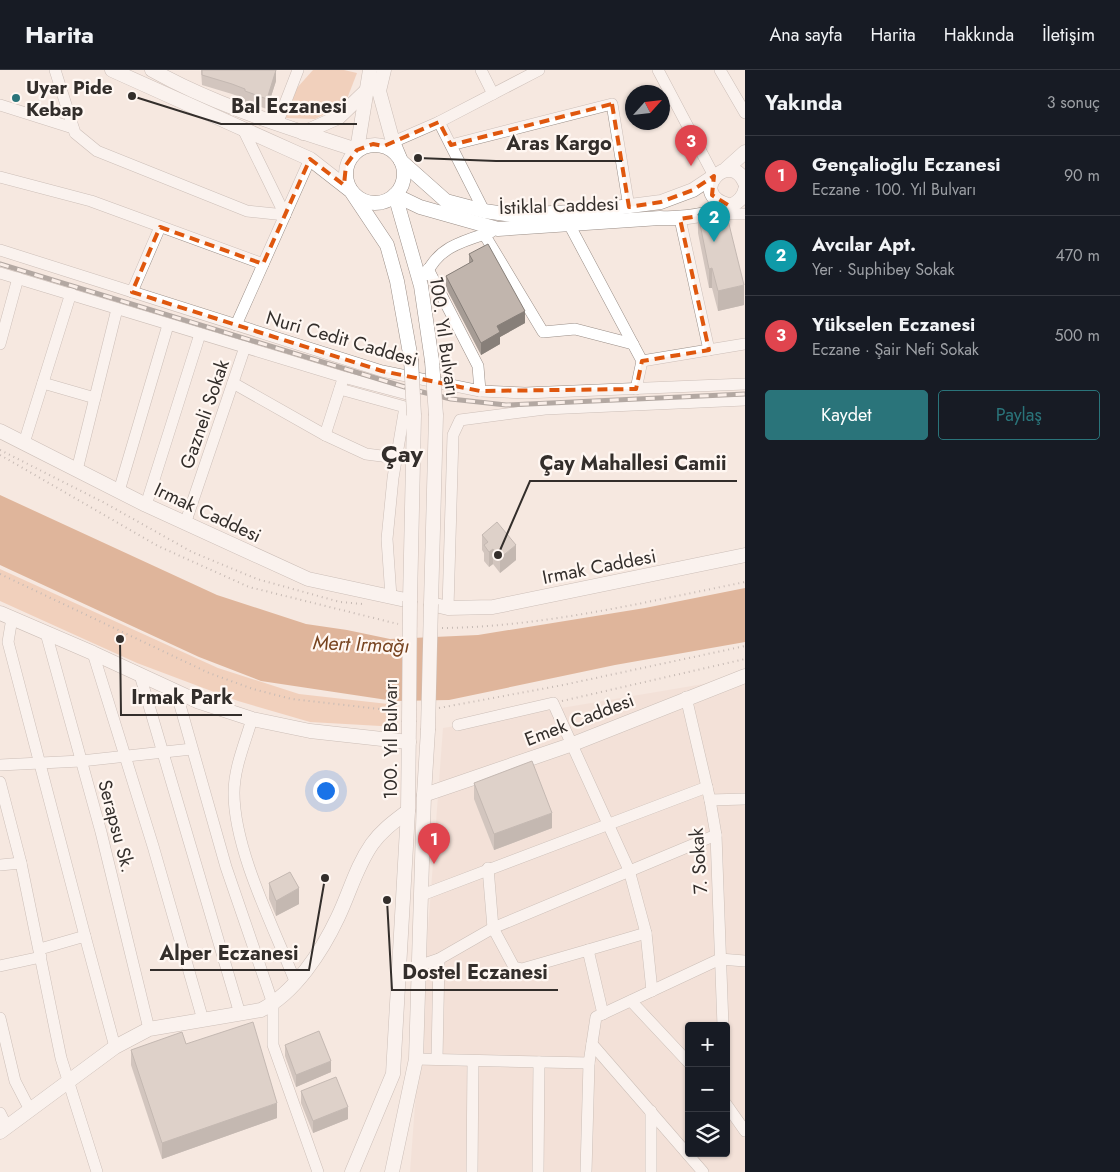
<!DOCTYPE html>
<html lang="tr">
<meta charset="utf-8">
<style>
body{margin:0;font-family:Jost,sans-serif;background:#242831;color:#f1f3f6}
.controls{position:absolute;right:15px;bottom:15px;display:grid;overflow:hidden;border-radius:5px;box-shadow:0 1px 4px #0004}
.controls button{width:45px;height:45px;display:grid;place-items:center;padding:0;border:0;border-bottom:1px solid #363941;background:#171b24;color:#f1f3f6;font:25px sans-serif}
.compass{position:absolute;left:625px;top:15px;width:45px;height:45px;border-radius:50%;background:#171b24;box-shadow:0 1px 4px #0004;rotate:63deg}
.you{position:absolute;left:325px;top:720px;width:18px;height:18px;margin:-12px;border:4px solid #fff;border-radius:50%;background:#1a73e8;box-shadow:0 0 0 8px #1a73e833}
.badge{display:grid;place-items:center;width:32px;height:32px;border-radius:50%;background:#2a747a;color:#fff;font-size:16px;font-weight:700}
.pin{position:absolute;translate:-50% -41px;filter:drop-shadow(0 1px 2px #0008)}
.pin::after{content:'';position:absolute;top:26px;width:18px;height:15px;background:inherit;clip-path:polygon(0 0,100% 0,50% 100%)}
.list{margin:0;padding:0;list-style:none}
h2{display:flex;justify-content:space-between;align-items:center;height:65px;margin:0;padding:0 20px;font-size:21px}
h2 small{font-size:16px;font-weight:400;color:#9ea1a6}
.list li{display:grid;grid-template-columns:32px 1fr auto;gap:15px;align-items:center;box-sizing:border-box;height:80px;padding:0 20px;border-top:1px solid #363941}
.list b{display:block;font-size:19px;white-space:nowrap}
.list p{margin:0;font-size:16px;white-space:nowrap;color:#9ea1a6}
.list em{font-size:16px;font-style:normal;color:#9ea1a6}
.actions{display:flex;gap:10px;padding:15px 20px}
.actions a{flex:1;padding:11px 0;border:1px solid #2a747a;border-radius:5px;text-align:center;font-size:18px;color:#2a747a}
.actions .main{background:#2a747a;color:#fff}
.icon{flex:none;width:28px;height:28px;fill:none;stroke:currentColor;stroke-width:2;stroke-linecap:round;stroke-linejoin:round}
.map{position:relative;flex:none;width:745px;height:1102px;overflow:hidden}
header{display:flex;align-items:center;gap:30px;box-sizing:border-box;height:70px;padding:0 25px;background:#171b24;border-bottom:1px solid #363941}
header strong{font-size:24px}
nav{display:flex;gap:28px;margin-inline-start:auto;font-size:18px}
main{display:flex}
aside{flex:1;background:#171b24}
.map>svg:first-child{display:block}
.built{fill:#efdacf;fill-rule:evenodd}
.green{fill:#ecb491}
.water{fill:#c47947}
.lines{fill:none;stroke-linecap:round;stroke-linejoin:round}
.minor-casing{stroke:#9a8e87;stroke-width:12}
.major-casing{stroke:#9a8e87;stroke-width:15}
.path{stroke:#8c837e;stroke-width:2;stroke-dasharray:1 4;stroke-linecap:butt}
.minor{stroke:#fff;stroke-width:11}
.major{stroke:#fff;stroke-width:14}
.rail-casing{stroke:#635c58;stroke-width:5}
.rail{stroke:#fff7f2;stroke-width:3;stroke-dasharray:9;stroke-linecap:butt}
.major-bridge-casing{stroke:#9a8e87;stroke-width:15;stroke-linecap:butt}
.major-bridge{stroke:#fff;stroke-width:14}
.wall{fill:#a69c95}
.shaded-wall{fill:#877f79}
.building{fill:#c1b5ad;stroke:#877f79}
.marked{fill:none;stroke:#df570e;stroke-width:4;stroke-dasharray:10 6;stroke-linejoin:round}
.poi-dot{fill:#2a747a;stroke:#fff7f2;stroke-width:2}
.labels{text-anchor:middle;stroke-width:4.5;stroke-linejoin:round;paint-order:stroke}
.poi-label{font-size:19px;font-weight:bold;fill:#332e2b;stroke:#fff7f2;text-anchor:start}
.street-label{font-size:19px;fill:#332e2b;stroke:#fff7f2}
.water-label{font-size:20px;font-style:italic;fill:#77431f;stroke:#fff7f2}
.district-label{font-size:24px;font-weight:bold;fill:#332e2b;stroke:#fff7f2}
.leader{fill:none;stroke:#332e2b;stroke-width:2}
.callout-dot{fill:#332e2b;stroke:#fff7f2;stroke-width:2}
.callout-label{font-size:20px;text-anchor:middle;font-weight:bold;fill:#332e2b;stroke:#fff7f2;stroke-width:4.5;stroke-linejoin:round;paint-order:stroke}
</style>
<header>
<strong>Harita</strong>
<nav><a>Ana sayfa</a><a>Harita</a><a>Hakkında</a><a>İletişim</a></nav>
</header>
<main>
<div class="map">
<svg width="745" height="1102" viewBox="0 0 745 1102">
<rect width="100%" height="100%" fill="#f6e8e0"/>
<path class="built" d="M 745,607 L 745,1102 L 410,1102 L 443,658 ZM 689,956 L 726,956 L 726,1083 L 689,1083 Z"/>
<g class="green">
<polygon points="313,0 344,0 357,3 345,34 315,49 284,48 296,19"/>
<polygon points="0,499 218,598 299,624 397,635 398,657 310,652 238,631 137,593 0,531"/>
</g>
<polygon class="water" points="0,425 217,525 306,554 347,560 390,569 478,565 645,538 745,518 745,572 615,595 449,630 394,631 261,611 199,587 0,495"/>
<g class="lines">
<defs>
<g id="minor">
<polyline points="55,0 75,63 97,81 247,141 285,145"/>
<polyline points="481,0 493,24"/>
<polyline points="658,0 714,106"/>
<polyline points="720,0 745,43"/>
<polyline points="0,35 73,58"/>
<polyline points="439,52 484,141"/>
<polyline points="277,54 298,0"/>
<polyline points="243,59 285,145"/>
<polyline points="393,72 439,52 539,0"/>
<polyline points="451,75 612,34 629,137"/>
<polyline points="0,107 91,131 263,194"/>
<polyline points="714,144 745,144"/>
<polyline points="680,149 709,280"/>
<polyline points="570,156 642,291 636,319"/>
<polyline points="484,164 543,262 575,259 633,274"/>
<polyline points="0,180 382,301 480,321 525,323 745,314"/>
<polyline points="428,199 478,296 480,321"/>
<polyline points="0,203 343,307 407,324"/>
<path d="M 426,205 C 438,177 463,171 491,162"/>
<polyline points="132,222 160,157"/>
<polyline points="236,255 310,89"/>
<polyline points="0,274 18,208"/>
<polyline points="642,291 745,274"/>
<polyline points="43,313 95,328"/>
<polyline points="233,313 325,365 366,384 397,388"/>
<polyline points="340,319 405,337 393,408 387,469 391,527"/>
<polyline points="325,365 342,312"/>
<polyline points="24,373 71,223"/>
<polyline points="77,400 117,239"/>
<polyline points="119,421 168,255"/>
<polyline points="146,435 200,264"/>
<polyline points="186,451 245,277"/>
<polyline points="448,538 453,365 460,350 545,339 745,330"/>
<polyline points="12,548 8,572 85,866"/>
<polyline points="46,563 101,762 149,959"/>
<polyline points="93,583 153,776 203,950"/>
<polyline points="140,605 240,944"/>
<polyline points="176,621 226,797 273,934 273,975 318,1102"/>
<polyline points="686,627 710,730 716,765 723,956"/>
<path d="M 252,649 C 245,673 234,698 234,723 C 234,780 274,858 295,911"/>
<polyline points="458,655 553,633 629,800 646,863 652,921"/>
<polyline points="0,695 81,691 192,679"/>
<polyline points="0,712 21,793 61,988 97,1102"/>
<polyline points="710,730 745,729"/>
<polyline points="0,795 21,793"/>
<polyline points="488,798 493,858 514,897 522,899 588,880 603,944"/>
<polyline points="422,825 707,717"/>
<polyline points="40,879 85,866 115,977"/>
<polyline points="588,880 646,863"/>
<polyline points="0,896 41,887"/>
<polyline points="418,896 439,889 493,858 716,765"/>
<polyline points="631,931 689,993"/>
<polyline points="0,948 15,1011 30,1040"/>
<polyline points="592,974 703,1102"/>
<polyline points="416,989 589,993"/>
<polyline points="437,989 439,889"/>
<polyline points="726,1034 745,1061"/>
<polyline points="0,1043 7,1057"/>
<polyline points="472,1102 473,991"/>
<polyline points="538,1102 539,992"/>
<polyline points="586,1102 589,993 596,947 720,889 745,891"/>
<polyline points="651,1102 651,1041"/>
</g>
<g id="major">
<polyline points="112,0 310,89 351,121 387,175 397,211 411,289"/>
<path d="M 152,0 C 216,36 287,57 357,80 L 370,0"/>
<polyline points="384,0 379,21 393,72 401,91 446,131 484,141 513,145 591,141 661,132 693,120 714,106"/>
<polyline points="303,63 339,47 365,22"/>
<circle cx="375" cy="104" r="29"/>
<polyline points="726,99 745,82"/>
<path d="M 395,125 L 420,137 L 498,159 L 660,148 C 680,149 741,144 745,120"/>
<polyline points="395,125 421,216 432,291"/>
<path d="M 728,135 C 686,123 731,78 745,113"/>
<polyline points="436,345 431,534 448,538 493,537 745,485"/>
<polyline points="0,361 146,435 308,509 410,531 414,345"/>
<polyline points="0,543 93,583 197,631 252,649 310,661 409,672"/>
<polyline points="424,725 573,674 745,606"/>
<path d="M 0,1062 L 115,977 L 149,959 L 261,940 C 295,923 322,881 338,847 C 350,822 356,797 372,774 C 382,760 395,751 408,741"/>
<polyline points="352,1102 393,1004 408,741 409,652"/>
<polyline points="392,1102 416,989 424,725 428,660"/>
</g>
</defs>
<use href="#minor" class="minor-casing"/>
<use href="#major" class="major-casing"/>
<g class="path">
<polyline points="0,380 103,432 192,482 257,509 340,532 363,534"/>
<polyline points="0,385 158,476 249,517 398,554"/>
<polyline points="0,504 209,603 253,619 292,629 397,641"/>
<path d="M 442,558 C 542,557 646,532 745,512"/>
<polyline points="562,631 745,589"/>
<polyline points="439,638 563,615 745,576"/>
</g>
<use href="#minor" class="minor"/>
<use href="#major" class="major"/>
<defs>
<polyline id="rail" points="0,194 418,321 451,329 506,335 745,324"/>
</defs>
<use href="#rail" class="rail-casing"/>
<use href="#rail" class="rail"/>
<defs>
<g id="major-bridge">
<polyline points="411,289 414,345"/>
<polyline points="432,291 436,345"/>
<polyline points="409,652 410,531"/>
<polyline points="428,660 431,534"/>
</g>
</defs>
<use href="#major-bridge" class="major-bridge-casing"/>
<use href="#major-bridge" class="major-bridge"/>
</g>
<g class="wall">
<polygon points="201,0 276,0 276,11 267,39 245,32 245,29 232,24 202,15"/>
<polygon points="698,144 744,235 718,241 712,218 709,218 698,163"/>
<polygon points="469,184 525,253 500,267 500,274 481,285 446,218 446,206 469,194"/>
<polygon points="482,465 516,490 500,503 493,494 489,497 484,491 484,483 482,480"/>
<polygon points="474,713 552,758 494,780 474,729"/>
<polygon points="269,813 299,834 276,846 269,829"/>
<polygon points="186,974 277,1048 162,1089 131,995 131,980"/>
<polygon points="285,975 331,1002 296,1017 285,986"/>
<polygon points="301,1021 348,1049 313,1063 301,1033"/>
</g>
<g class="shaded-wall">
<polygon points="276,0 276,11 267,39 267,29"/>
<polygon points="712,198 712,218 709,218 709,199"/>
<polygon points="744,215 744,235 718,241 718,221"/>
<polygon points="525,241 525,253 500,267 500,274 481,285 481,273 497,256"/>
<polygon points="516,475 516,490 500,503 500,488"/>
<polygon points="493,479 493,494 489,497 489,482"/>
<polygon points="552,743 552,758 494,780 494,764"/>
<polygon points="299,818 299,834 276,846 276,831"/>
<polygon points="331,991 331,1002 296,1017 296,1005"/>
<polygon points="277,1033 277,1048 162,1089 162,1073"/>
<polygon points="348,1037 348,1049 313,1063 313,1051"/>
</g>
<g class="building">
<polygon points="202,0 276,0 267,29 245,21 245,19 232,14 202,5"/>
<polygon points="725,138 744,215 718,221 712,198 709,199 698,144"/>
<polygon points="488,174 525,241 497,256 500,262 481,273 446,206 473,191 469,184"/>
<polygon points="497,452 516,475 500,488 493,479 489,482 484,475 488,472 482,465"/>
<polygon points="532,691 552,743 494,764 474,713"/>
<polygon points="290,802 299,818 276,831 269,813"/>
<polygon points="253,952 277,1033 162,1073 131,980 182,962 186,974"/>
<polygon points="319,961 331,991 296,1005 285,975"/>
<polygon points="336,1007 348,1037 313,1051 301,1021"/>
</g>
<path d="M0 0H745V1102H0ZM 612,34 L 629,137 L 661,132 L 693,120 L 714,106 L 712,125 L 728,135 L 710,144 L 680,149 L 709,280 L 642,291 L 636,319 L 480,321 L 382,301 L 132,222 L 160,157 L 263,194 L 310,89 L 344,115 L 346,95 L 357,80 L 373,74 L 384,76 L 439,52 L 451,75 Z" fill="#f6e8e0" fill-opacity=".55" fill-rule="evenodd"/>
<path class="marked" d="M 612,34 L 629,137 L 661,132 L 693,120 L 714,106 L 712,125 L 728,135 L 710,144 L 680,149 L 709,280 L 642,291 L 636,319 L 480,321 L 382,301 L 132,222 L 160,157 L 263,194 L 310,89 L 344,115 L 346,95 L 357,80 L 373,74 L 384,76 L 439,52 L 451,75 Z"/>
<circle class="poi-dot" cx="16" cy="28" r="5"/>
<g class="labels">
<g class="poi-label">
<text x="26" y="24">Uyar Pide<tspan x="26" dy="22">Kebap</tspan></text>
</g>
<g class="street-label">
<text transform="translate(559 135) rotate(-2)" y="7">İstiklal Caddesi</text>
<text transform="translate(445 266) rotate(82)" y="7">100. Yıl Bulvarı</text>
<text transform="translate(342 268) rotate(16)" y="7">Nuri Cedit Caddesi</text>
<text transform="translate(204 344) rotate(-71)" y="7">Gazneli Sokak</text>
<text transform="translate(208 442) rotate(25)" y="7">Irmak Caddesi</text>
<text transform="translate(599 496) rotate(-11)" y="7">Irmak Caddesi</text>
<text transform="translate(579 649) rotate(-21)" y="7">Emek Caddesi</text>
<text transform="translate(390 669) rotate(-90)" y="7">100. Yıl Bulvarı</text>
<text transform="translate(117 756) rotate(75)" y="7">Serapsu Sk.</text>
<text transform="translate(698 791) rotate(-94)" y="7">7. Sokak</text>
</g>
<g class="water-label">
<text transform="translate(361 574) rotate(2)" y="7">Mert Irmağı</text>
</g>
<g class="district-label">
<text x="402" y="392">Çay</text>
</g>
</g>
<path class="leader" d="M132 26L221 54H357M418 88L496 91H622M498 485L530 411H737M120 569L121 645H242M325 808L309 900H150M387 830L392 920H558"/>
<g class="callout-dot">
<circle cx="132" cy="26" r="5"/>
<circle cx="418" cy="88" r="5"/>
<circle cx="498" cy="485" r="5"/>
<circle cx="120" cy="569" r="5"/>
<circle cx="325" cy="808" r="5"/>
<circle cx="387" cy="830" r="5"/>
</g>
<g class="callout-label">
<text x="289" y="43">Bal Eczanesi</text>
<text x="559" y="80">Aras Kargo</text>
<text x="633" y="400">Çay Mahallesi Camii</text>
<text x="182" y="634">Irmak Park</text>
<text x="229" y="890">Alper Eczanesi</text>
<text x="475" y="909">Dostel Eczanesi</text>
</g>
</svg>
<div class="controls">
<button>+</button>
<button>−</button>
<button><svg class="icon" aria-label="layers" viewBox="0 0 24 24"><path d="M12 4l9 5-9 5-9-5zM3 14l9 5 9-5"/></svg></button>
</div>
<svg class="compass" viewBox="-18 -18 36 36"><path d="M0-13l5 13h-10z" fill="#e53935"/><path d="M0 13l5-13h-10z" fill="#9ea1a6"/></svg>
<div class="you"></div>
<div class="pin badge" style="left:434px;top:794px;background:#e0444e">1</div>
<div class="pin badge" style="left:714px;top:172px;background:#0f9aa8">2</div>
<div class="pin badge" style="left:691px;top:96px;background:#e0444e">3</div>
</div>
<aside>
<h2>Yakında<small>3 sonuç</small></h2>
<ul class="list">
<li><span class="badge" style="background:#e0444e">1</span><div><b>Gençalioğlu Eczanesi</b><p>Eczane · 100. Yıl Bulvarı</p></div><em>90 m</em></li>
<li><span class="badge" style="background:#0f9aa8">2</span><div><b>Avcılar Apt.</b><p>Yer · Suphibey Sokak</p></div><em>470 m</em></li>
<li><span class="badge" style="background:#e0444e">3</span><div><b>Yükselen Eczanesi</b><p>Eczane · Şair Nefi Sokak</p></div><em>500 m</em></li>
</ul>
<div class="actions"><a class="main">Kaydet</a><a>Paylaş</a></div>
</aside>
</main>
